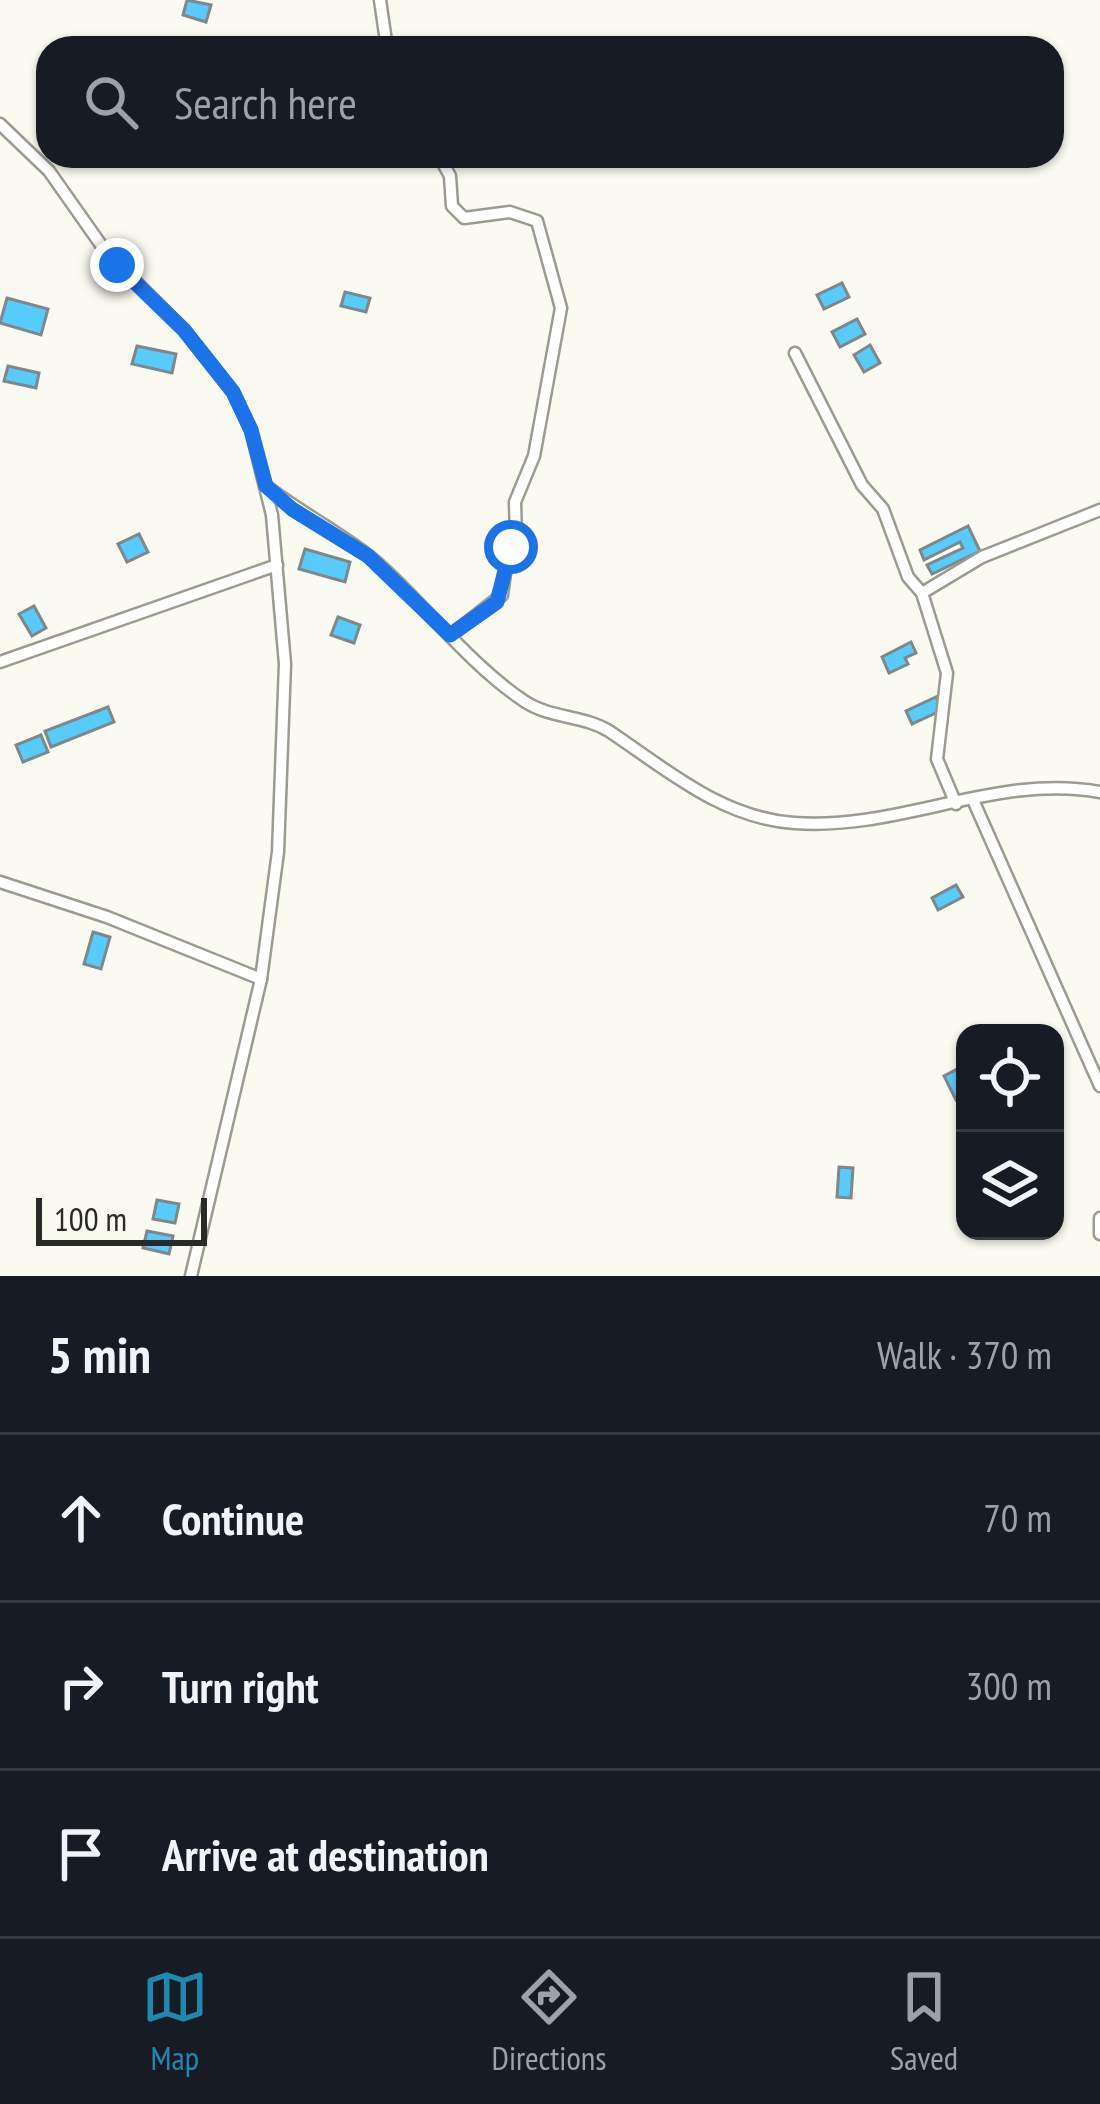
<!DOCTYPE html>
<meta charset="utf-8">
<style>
body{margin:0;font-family:"PT Sans Narrow",sans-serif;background:#20242c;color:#f1f3f6}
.controls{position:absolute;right:36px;bottom:36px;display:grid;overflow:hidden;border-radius:24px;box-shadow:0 3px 9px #0004}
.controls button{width:108px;height:108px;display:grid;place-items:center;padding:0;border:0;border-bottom:3px solid #363941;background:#171b24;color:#f1f3f6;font:60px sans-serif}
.scale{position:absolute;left:36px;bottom:30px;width:171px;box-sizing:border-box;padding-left:12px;border:6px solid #292925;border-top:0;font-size:33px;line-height:42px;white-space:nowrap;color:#292925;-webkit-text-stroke:9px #fbfaf0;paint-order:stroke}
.stop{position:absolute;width:36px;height:36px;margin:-27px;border:9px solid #1a73e8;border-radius:50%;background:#fff}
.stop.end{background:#1a73e8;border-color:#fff;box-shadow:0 3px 12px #0008}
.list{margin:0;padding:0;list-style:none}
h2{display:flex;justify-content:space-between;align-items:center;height:156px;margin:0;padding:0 48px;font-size:51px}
h2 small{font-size:39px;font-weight:400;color:#9ea1a6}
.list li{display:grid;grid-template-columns:78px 1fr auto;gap:36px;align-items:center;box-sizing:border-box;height:168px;padding:0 48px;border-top:3px solid #363941}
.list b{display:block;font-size:45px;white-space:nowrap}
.list em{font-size:39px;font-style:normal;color:#9ea1a6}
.icon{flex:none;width:66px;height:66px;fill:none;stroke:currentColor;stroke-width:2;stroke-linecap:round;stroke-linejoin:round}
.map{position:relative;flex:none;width:1100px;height:1276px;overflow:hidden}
.search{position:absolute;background:#171b24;box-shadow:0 3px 9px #0004;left:36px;right:36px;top:36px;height:132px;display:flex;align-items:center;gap:30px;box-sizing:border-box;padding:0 42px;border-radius:36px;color:#9ea1a6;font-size:45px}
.sheet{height:660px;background:#171b24}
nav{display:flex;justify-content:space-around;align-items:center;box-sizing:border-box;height:168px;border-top:3px solid #363941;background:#171b24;font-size:33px;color:#9ea1a6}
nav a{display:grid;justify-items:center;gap:6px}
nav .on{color:#1e88b0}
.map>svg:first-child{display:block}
.building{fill:#57cbfc;stroke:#7e878c;stroke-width:3}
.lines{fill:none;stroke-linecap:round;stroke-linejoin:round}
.minor-casing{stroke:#9c9b92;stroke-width:15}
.minor{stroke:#fff;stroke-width:10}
.route{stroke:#1a73e8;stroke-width:15}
</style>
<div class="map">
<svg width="1100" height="1276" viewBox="0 0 1100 1276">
<rect width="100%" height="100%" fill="#fbfaf0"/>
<g class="building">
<polygon points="187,0 211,5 206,22 183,15"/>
<polygon points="842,283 849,297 824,309 817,295"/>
<polygon points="345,292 370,298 366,312 341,306"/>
<polygon points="7,298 48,309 41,335 0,323"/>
<polygon points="857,319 865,334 840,347 832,332"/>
<polygon points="870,345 880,363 864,372 854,355"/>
<polygon points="137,346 176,354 172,373 132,364"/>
<polygon points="8,366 39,373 36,388 4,381"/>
<polygon points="968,526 980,551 932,574 927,565 963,548 960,542 924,560 920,550"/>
<polygon points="139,534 148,552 127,562 118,544"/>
<polygon points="305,549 350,562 345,582 299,569"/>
<polygon points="34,606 46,628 32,636 19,614"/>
<polygon points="338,617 360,625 354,643 331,635"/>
<polygon points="911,642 916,653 905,658 908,664 889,673 882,657"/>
<polygon points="936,697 942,710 912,724 906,711"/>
<polygon points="108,707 114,722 51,747 45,731"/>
<polygon points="41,735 48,752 23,762 16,745"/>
<polygon points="956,885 963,897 938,910 932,898"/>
<polygon points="93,932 110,937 101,969 84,964"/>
<polygon points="965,1065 965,1096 956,1100 944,1076"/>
<polygon points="839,1167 853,1168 851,1198 837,1197"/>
<polygon points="157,1200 179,1204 175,1223 153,1219"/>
<polygon points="147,1231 173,1236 169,1254 143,1248"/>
</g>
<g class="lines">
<defs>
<g id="minor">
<polyline points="380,0 387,48"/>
<polyline points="0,124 49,171 106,252 184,330 233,392 251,430 272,515 285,664 278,852 261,979 191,1276"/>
<polyline points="439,156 450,176 452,206 464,218 510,212 537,221 561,308 534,456 515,502 516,538 507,559 502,595 450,636"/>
<polyline points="795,353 862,485 883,509 908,577 922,593 947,673 937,759 956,804"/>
<path d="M 266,486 C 302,514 354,540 385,570 C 431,613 472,666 524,701 C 551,719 583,715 609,731 C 667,770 722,818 794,823 C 899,831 997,773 1100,792"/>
<polyline points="922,593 982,557 1100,510"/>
<polyline points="0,662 277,565"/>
<polyline points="973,800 1100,1086"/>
<polyline points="0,882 107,917 261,979"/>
<polyline points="1100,1218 1100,1234"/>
</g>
</defs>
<use href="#minor" class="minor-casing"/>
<use href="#minor" class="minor"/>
</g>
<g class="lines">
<polyline class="route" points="117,265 184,330 233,392 251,430 266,486 292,509 368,556 450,635 497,602 511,547"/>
</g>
</svg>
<div class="controls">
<button><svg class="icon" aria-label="locate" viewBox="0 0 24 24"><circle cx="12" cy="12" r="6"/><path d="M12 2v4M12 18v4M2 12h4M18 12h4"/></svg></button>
<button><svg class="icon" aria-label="layers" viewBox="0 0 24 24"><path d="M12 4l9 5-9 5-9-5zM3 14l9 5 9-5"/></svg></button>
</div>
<div class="scale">100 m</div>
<div class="stop" style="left:511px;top:547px"></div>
<div class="stop end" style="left:117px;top:265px"></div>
<div class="search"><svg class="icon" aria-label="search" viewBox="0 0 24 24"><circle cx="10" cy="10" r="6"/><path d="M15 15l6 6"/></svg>Search here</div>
</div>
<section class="sheet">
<h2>5 min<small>Walk · 370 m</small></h2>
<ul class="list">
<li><svg class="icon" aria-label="ahead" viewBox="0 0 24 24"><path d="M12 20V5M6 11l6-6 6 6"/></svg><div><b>Continue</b></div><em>70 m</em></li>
<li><svg class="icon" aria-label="right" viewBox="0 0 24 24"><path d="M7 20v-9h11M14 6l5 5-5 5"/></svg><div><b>Turn right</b></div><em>300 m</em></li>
<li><svg class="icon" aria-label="arrive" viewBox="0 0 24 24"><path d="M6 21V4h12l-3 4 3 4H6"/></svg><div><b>Arrive at destination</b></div></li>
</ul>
</section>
<nav>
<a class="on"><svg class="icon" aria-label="map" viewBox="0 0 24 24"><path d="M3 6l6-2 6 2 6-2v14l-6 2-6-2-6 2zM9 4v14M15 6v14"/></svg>Map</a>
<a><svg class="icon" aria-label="directions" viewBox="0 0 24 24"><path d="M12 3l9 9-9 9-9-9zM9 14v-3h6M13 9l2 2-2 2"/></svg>Directions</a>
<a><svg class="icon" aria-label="saved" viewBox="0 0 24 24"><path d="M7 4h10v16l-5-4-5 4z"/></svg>Saved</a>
</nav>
